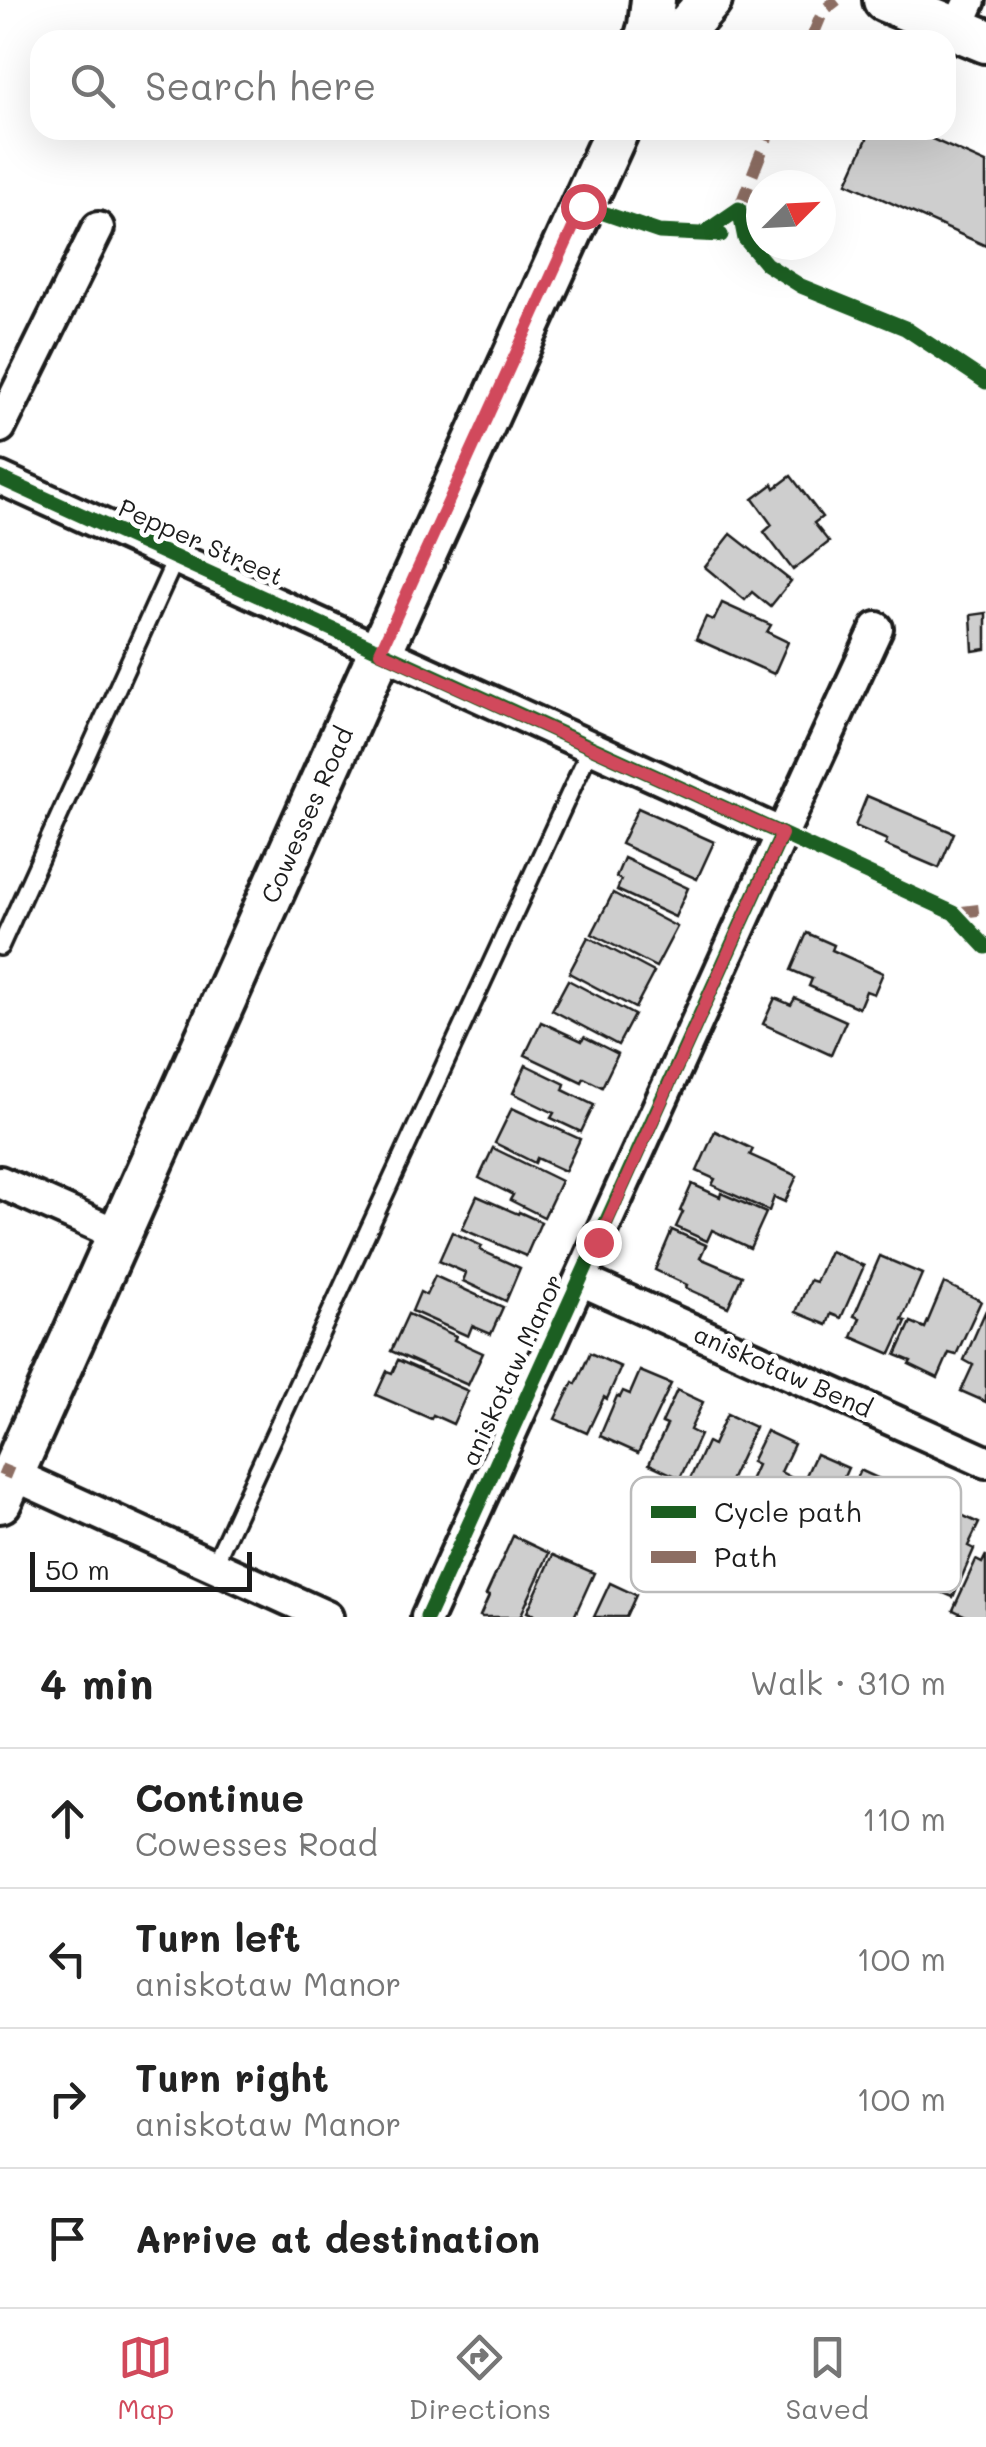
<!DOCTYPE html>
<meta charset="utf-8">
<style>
body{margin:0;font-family:Mali,sans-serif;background:#f6f6f6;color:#222}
.compass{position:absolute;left:746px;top:170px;width:90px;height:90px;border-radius:50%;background:#fff;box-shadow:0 10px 40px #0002;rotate:66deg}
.scale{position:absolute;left:30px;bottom:25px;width:222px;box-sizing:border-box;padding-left:10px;border:5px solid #1c1c1c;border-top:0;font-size:28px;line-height:35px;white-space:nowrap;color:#1c1c1c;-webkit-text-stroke:8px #fff;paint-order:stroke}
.stop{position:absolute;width:30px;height:30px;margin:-22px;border:8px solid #d1495b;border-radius:50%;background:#fff}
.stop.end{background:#d1495b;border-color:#fff;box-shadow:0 2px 10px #0008}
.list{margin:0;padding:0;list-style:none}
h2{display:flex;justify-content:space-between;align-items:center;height:130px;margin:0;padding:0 40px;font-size:42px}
h2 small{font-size:32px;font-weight:400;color:#767676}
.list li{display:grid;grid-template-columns:65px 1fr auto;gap:30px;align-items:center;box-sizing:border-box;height:140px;padding:0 40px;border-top:2px solid #e0e0e0}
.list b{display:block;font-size:38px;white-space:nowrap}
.list p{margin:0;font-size:32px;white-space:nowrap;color:#767676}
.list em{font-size:32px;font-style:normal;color:#767676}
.icon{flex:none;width:55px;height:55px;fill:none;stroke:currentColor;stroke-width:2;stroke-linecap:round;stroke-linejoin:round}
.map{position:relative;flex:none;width:986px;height:1617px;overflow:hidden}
.search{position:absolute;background:#fff;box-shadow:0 10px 40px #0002;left:30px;right:30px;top:30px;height:110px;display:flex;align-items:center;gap:25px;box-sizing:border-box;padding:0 35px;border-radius:30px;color:#767676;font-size:38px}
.sheet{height:690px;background:#fff}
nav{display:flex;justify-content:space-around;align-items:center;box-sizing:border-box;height:140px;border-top:2px solid #e0e0e0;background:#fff;font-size:28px;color:#767676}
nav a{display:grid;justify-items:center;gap:5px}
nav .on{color:#d1495b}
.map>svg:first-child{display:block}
.building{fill:#cecece;stroke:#1c1c1c;stroke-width:2.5}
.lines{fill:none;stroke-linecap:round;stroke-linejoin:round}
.lane-casing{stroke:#1c1c1c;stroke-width:22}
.street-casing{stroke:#1c1c1c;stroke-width:38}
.secondary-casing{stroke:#1c1c1c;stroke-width:50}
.lane{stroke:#fff;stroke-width:15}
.street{stroke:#fff;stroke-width:30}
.secondary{stroke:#fff;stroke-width:42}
.quiet{stroke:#8d6e63;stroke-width:12;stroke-dasharray:25 12;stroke-linecap:butt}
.cycleway-casing{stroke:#fff;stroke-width:21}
.cycleway{stroke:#1b5e20;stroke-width:15}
.route{stroke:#d1495b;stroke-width:12}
.labels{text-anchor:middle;stroke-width:9;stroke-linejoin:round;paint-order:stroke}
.street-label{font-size:25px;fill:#1c1c1c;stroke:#fff}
.key{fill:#fff;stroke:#bbb;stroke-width:2.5}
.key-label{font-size:28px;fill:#1c1c1c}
</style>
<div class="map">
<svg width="986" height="1617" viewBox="0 0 986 1617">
<rect width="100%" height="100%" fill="#fff"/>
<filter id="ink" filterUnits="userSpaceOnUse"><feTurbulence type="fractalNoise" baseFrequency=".01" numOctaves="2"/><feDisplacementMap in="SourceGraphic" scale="20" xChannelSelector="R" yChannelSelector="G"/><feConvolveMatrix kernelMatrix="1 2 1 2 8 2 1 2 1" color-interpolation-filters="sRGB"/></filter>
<g filter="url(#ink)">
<g class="building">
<polygon points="871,130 912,130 986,163 986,246 847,183"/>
<polygon points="791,476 822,517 814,523 829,542 793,570 764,532 772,525 753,499 773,484 775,488"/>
<polygon points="731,534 791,581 770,607 752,592 745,600 705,567"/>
<polygon points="722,603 771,625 767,632 788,642 774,674 696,639 706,617 714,620"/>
<polygon points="986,613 986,649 973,651 971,615"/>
<polygon points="867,796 954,833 939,868 885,845 887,840 855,826"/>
<polygon points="638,808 714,842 697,879 621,844"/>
<polygon points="624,858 688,888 675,917 617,890 621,880 616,877"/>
<polygon points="613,893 677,927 656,967 592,934"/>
<polygon points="807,933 834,945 832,950 883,973 874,994 866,991 859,1008 809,986 812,979 791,970"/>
<polygon points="588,937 654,972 635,1008 569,973"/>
<polygon points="568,980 634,1015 618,1045 552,1010"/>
<polygon points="775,998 791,1005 795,998 846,1021 831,1055 763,1024"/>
<polygon points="541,1022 582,1041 584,1037 618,1054 602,1087 584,1078 582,1082 525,1055"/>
<polygon points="526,1065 565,1084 563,1090 594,1105 581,1132 551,1118 554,1113 513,1093"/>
<polygon points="512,1108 580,1139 565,1171 537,1158 535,1163 495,1143"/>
<polygon points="715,1131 753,1149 750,1155 797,1176 785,1202 774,1197 769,1211 712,1185 715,1179 697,1171"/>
<polygon points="493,1148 561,1181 544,1217 510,1200 513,1195 479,1178"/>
<polygon points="692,1184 720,1197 721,1193 766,1213 750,1248 712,1230 707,1241 676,1227 683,1212 680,1211"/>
<polygon points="477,1196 518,1214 519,1212 541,1222 526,1256 462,1229"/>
<polygon points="672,1230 706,1245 700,1258 742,1276 728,1307 686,1288 687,1285 655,1270"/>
<polygon points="452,1232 482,1246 480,1250 520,1268 506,1301 463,1281 466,1273 439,1261"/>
<polygon points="830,1251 864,1266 841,1318 831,1314 827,1325 796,1312 810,1280 816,1282"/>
<polygon points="880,1256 922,1274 902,1320 906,1321 891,1354 852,1337 860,1318 854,1316"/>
<polygon points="435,1276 503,1307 491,1334 472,1326 468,1336 412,1311 420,1292 426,1295"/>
<polygon points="944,1283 981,1301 956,1355 949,1353 938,1378 909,1364 911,1361 896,1355 911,1322 925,1328"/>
<polygon points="986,1310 986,1402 961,1391 973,1365 964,1360"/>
<polygon points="408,1314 456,1336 454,1340 483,1353 468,1385 391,1351"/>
<polygon points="590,1353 621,1367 607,1399 604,1397 587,1433 555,1419 573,1382 576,1384"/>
<polygon points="398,1360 468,1391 453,1424 433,1415 431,1419 376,1395 387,1371 392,1373"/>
<polygon points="640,1371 671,1384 638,1453 600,1436 617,1396 620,1397 623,1391 630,1394"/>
<polygon points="677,1390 703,1402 690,1430 700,1435 680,1478 649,1464 667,1425 662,1423"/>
<polygon points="727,1414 755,1427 723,1496 689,1481 707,1442 713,1445"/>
<polygon points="766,1431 794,1444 781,1472 792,1478 772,1523 738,1507 757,1465 751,1462"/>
<polygon points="816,1454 848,1468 833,1501 829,1498 809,1543 774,1527 796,1481 802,1484"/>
<polygon points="860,1470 886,1482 875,1508 883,1511 857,1567 823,1551"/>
<polygon points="946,1508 979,1523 968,1546 974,1549 953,1597 914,1580"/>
<polygon points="513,1536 549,1553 520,1617 482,1617 480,1616 489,1596 486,1595"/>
<polygon points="553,1555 594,1573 574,1617 533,1617 534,1615 527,1612"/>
<polygon points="986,1555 986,1617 968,1617 953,1610 976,1560 982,1563"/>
<polygon points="610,1583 636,1595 626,1617 594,1617"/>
</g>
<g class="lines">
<defs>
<g id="lane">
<polyline points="0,947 176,558"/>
<polyline points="213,1567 591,747"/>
</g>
<g id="street">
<polyline points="957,28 970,0"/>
<polyline points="0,427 98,228"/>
<polyline points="0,478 782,834 427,1617"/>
<polyline points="782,834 877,628"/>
<polyline points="0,1182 119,1235"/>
<polyline points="581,1280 986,1462"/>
<polyline points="12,1474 327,1617"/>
</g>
<g id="secondary">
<polyline points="885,0 986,41"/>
<polyline points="646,40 650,26 653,0"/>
<polyline points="675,40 710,0"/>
<polyline points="0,1501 366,683 617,130"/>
</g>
</defs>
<use href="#lane" class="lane-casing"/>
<use href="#street" class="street-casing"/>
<use href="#secondary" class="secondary-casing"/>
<use href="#lane" class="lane"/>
<use href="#street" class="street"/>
<use href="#secondary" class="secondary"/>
<g class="quiet">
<polyline points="811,40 823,11 837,0"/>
<polyline points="739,209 770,130"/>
<polyline points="954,913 986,909"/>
<polyline points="0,1469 12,1474"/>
</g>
<defs>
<g id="cycleway">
<polyline points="583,206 659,232 721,235"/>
<polyline points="704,233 739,209 745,239 766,264 801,286 905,328 986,382"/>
<polyline points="0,478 782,834 427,1617"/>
<polyline points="782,834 954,913 986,947"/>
</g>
</defs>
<use href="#cycleway" class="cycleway-casing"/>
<use href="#cycleway" class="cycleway"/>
</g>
</g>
<g class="lines" filter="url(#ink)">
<polyline class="route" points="583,206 380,652 782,834 598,1242"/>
</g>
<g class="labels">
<g class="street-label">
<text transform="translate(201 542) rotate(24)" y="9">Pepper Street</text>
<text transform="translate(307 815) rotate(-66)" y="9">Cowesses Road</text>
<text transform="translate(512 1370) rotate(-65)" y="9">aniskotaw Manor</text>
<text transform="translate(783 1371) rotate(24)" y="9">aniskotaw Bend</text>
</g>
</g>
<rect x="631" y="1477" width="330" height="115" rx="15" class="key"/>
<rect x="651" y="1506" width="45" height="12" fill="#1b5e20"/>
<rect x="651" y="1551" width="45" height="12" fill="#8d6e63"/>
<g class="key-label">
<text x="714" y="1522">Cycle path</text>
<text x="714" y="1567">Path</text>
</g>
</svg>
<svg class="compass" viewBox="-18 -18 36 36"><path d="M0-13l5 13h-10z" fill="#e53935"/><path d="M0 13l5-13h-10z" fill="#767676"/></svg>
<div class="scale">50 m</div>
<div class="stop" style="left:583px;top:206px"></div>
<div class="stop end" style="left:598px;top:1242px"></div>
<div class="search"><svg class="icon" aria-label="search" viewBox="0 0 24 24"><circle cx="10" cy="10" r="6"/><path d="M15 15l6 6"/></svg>Search here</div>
</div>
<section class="sheet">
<h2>4 min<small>Walk · 310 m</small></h2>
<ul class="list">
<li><svg class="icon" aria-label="ahead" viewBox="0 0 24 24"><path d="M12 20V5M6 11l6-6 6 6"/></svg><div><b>Continue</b><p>Cowesses Road</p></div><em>110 m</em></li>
<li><svg class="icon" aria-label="left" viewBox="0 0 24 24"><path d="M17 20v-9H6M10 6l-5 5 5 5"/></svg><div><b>Turn left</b><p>aniskotaw Manor</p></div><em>100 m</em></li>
<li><svg class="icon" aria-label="right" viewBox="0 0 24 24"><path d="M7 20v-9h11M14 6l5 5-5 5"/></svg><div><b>Turn right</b><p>aniskotaw Manor</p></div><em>100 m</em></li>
<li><svg class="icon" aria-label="arrive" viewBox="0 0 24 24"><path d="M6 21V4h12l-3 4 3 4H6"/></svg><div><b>Arrive at destination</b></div></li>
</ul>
</section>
<nav>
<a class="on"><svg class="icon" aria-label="map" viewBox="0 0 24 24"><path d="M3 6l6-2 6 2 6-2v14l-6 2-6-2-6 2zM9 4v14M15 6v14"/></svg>Map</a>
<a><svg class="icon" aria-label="directions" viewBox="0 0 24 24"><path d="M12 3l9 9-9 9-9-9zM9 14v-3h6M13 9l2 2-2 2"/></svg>Directions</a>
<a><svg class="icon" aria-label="saved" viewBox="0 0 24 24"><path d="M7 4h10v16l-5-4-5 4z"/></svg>Saved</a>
</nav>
